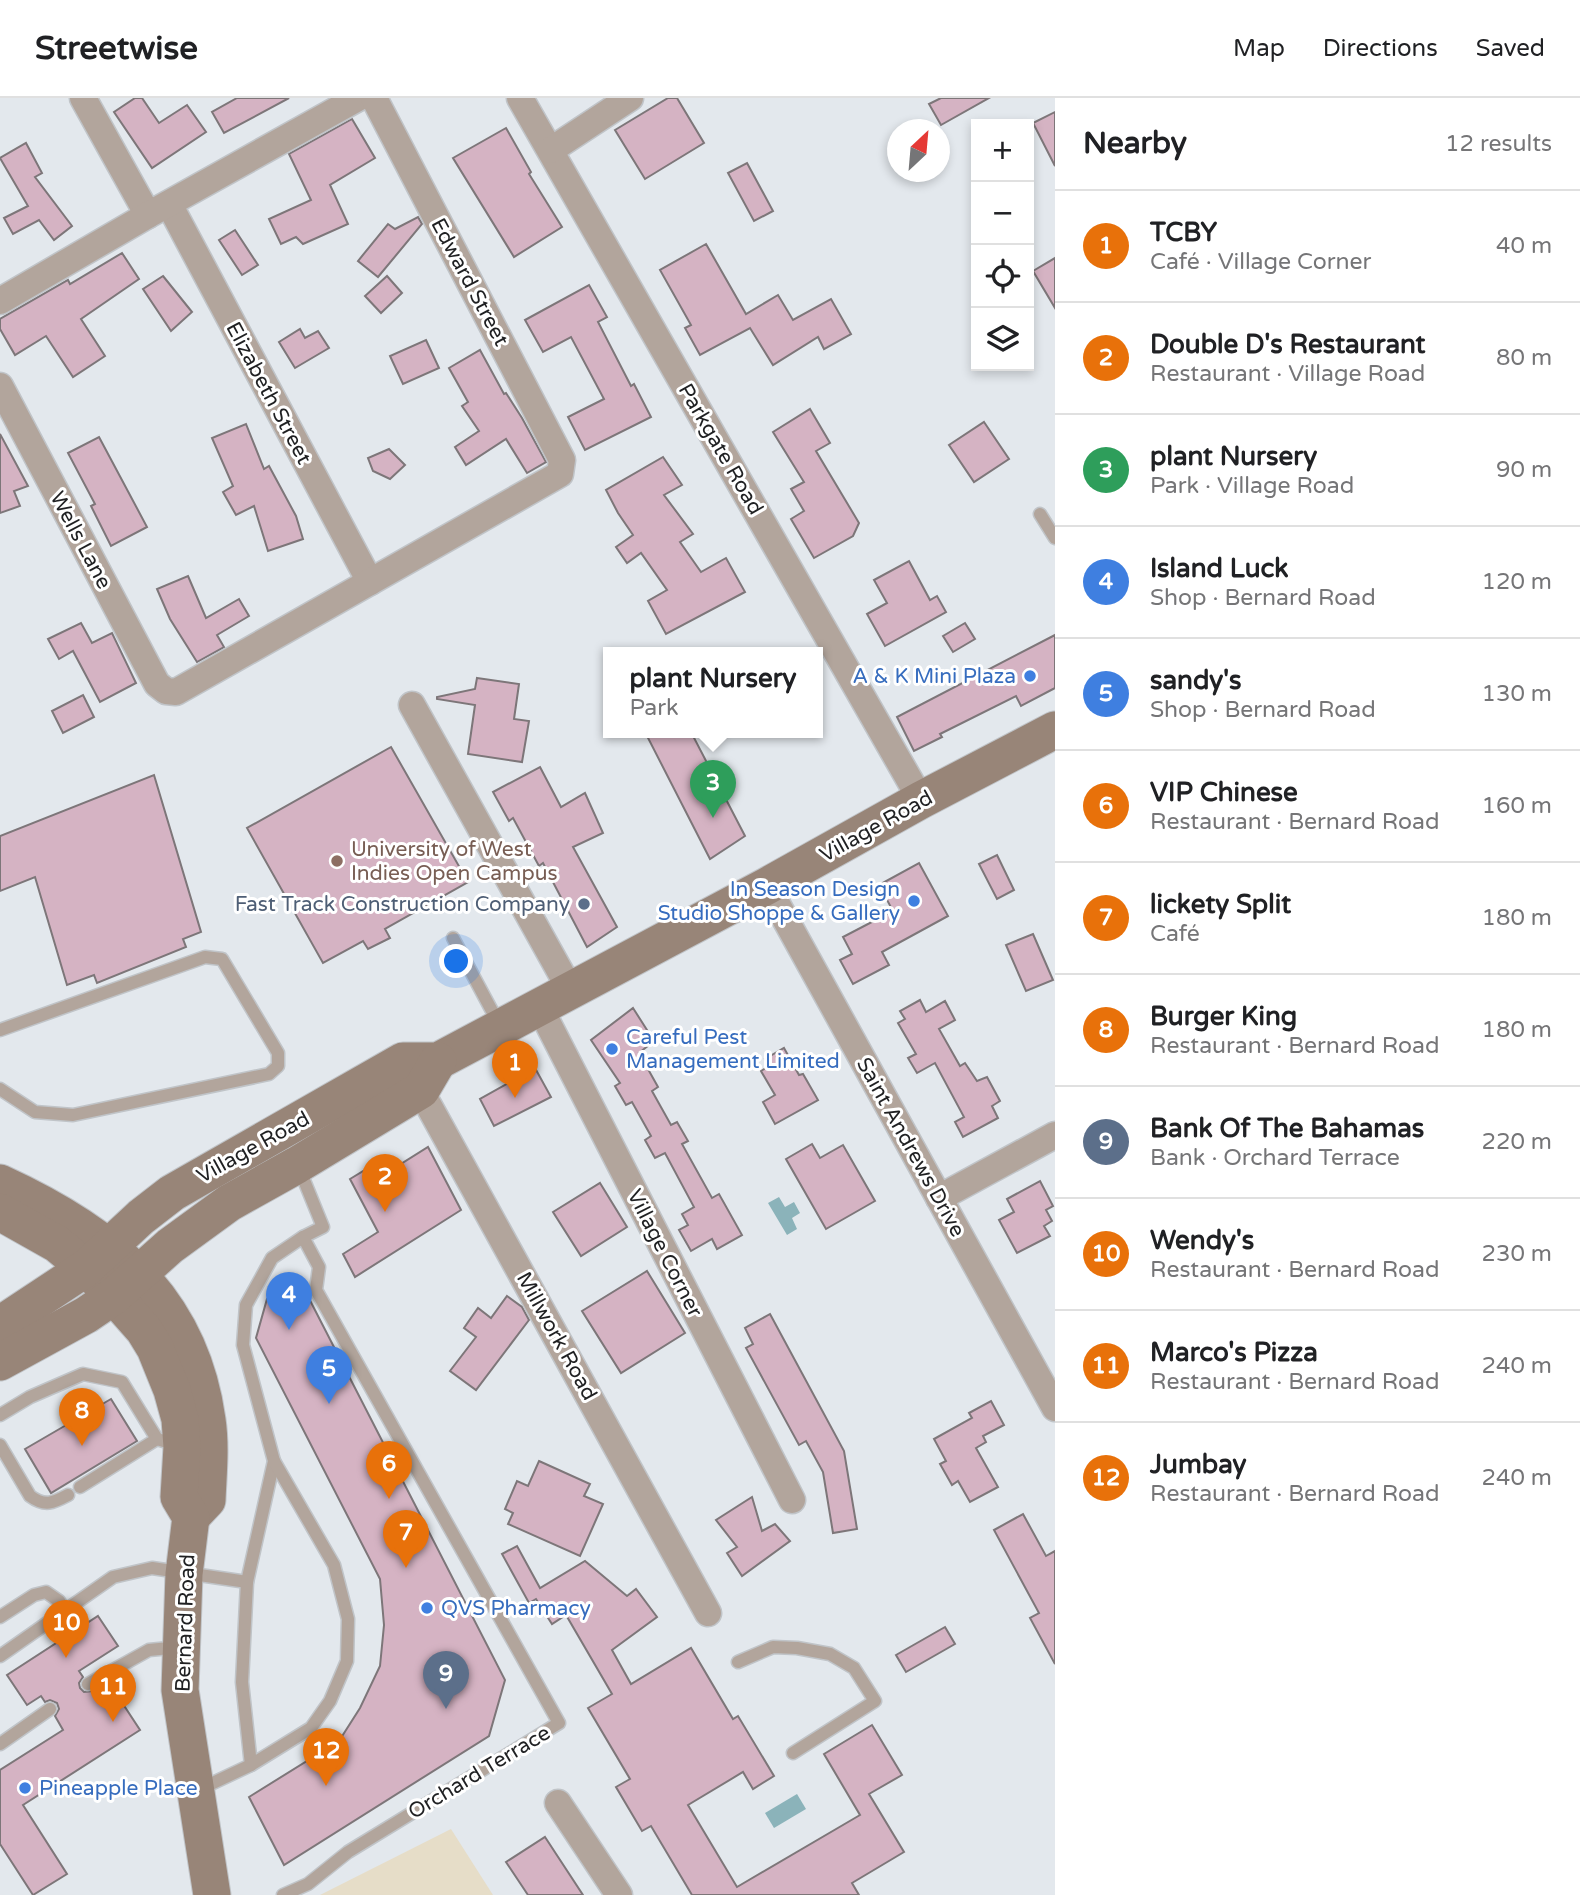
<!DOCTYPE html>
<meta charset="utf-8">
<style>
body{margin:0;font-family:"Varela Round",sans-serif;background:#f2f2f2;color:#202124}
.controls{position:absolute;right:21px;top:21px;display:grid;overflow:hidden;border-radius:0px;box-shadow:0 4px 10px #0003}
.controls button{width:63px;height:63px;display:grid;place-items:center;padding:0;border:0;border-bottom:2px solid #e0e0e0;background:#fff;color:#202124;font:35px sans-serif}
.compass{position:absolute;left:887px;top:21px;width:63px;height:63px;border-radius:50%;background:#fff;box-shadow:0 4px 10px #0003;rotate:26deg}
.you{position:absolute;left:457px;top:864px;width:24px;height:24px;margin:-18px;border:5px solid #fff;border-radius:50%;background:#1a73e8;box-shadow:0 0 0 10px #1a73e833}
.badge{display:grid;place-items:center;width:46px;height:46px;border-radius:50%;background:#aa1337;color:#fff;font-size:23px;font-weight:700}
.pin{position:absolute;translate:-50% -58px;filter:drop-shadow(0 2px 4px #0008)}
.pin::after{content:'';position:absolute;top:37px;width:24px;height:21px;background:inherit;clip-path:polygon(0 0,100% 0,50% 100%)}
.popup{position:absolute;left:603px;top:549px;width:220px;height:91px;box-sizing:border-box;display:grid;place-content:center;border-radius:0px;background:#fff;filter:drop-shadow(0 2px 5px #0005);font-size:23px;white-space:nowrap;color:#757577}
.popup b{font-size:26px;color:#202124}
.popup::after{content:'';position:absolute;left:50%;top:100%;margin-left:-14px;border:14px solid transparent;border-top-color:#fff}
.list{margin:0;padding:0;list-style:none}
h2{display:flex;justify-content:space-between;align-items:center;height:91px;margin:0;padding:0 28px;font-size:30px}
h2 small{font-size:23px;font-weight:400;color:#757577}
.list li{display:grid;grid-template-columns:46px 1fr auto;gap:21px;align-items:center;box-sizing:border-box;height:112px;padding:0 28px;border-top:2px solid #e0e0e0}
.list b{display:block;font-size:26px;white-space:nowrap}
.list p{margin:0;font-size:23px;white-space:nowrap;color:#757577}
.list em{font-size:23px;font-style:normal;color:#757577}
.icon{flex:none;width:38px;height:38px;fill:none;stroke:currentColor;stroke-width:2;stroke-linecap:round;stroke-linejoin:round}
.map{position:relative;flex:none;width:1055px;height:1797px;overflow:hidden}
header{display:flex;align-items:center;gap:42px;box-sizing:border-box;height:98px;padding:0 35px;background:#fff;border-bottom:2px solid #e0e0e0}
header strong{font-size:33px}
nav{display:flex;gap:38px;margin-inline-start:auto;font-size:24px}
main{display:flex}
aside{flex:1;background:#fff}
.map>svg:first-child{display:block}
.industrial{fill:#e6ddc8}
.water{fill:#8bb3ba}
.building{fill:#d5b3c3;stroke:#7d7679;stroke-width:2}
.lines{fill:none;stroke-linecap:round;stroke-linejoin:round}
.lane-casing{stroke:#c0c4c8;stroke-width:15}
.street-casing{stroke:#c0c4c8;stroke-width:29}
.secondary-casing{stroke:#c0c4c8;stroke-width:39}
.lane{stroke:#b2a59c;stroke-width:12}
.street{stroke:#b2a59c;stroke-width:26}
.secondary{stroke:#988578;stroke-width:37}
.shop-dot{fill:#3f7fe0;stroke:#fff;stroke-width:2.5}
.education-dot{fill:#8d6e63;stroke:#fff;stroke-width:2.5}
.service-dot{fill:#5c6f8a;stroke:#fff;stroke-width:2.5}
.labels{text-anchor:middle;stroke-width:6;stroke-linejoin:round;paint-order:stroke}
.street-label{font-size:21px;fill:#1f2022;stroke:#fff}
.shop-label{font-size:21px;fill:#366cbe;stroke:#fff;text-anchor:start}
.education-label{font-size:21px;fill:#785e54;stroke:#fff;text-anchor:start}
.service-label{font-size:21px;fill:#4e5e75;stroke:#fff;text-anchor:end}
</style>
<header>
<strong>Streetwise</strong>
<nav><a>Map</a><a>Directions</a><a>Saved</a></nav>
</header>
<main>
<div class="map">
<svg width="1055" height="1797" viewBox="0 0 1055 1797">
<rect width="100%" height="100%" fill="#e3e8ed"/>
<polygon class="industrial" points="451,1731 493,1797 320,1797"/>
<g class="water">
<polygon points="779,1099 785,1109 794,1104 800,1115 792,1120 797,1131 787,1137 768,1105"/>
<polygon points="797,1696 806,1711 774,1730 765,1715"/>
</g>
<g class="building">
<polygon points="135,0 142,0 159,25 187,7 206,34 152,70 114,14"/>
<polygon points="237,0 289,0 224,35 212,14"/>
<polygon points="668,0 677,0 704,45 645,81 615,32"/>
<polygon points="941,0 989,0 941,27 929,6"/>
<polygon points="1055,14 1055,68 1033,25"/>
<polygon points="352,21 375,60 330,87 348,126 303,146 296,139 281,146 269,121 311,102 289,56"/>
<polygon points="506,30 531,74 529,76 562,129 514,159 453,60"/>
<polygon points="26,45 42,75 35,79 72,128 54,142 39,122 13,136 4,120 28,108 0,60"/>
<polygon points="747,65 773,113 754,123 728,75"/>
<polygon points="418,119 422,126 378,179 358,163 388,126 395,131"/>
<polygon points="235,132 258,167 242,177 219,142"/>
<polygon points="706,146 746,216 778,197 793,222 831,201 851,236 824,251 818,239 773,267 750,230 700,257 685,230 691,227 660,172"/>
<polygon points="122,155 139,181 81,221 105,258 73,279 46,238 15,257 0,231 0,221 68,182 70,186"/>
<polygon points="1055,160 1055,210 1033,173"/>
<polygon points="163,178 192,214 171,233 143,191"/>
<polygon points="387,178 402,195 381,215 365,198"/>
<polygon points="589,187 607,219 598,224 631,288 634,286 651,319 585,352 568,319 604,301 571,239 543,254 525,222"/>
<polygon points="300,231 305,240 318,233 329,250 295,270 279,244"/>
<polygon points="426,242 439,270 403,286 390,258"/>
<polygon points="480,252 504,296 506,295 522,320 546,364 527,375 506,341 466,367 455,349 479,333 462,308 468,304 449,270"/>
<polygon points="810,311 830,345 816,353 859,425 853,438 814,460 791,421 804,413 791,391 804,384 773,334"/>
<polygon points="984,324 1009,361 974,384 949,347"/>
<polygon points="246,326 264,371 269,368 296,418 303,441 268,453 254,408 236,417 223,394 233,388 212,340"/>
<polygon points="0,336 28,388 14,393 20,408 0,415"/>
<polygon points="99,339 147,429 111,448 91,408 95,406 68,355"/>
<polygon points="389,351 405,367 390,381 373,373 368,360"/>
<polygon points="663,359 682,387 664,397 693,436 680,444 701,474 726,460 745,494 666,536 648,503 667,492 641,455 627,465 616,449 633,437 618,415 606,392"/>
<polygon points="909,463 930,502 937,498 946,514 885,548 867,516 887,505 874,482"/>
<polygon points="188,478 206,520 239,501 249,518 217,537 224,549 197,564 170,521 157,491"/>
<polygon points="81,525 92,545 112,535 136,585 100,604 73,553 59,561 48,541"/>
<polygon points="965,525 975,541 953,554 943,538"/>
<polygon points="1055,537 1055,590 1021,608 1016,598 940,636 942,639 914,653 897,619"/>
<polygon points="477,580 519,586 514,621 529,623 522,664 468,656 475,607 437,601 437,599 475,591"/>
<polygon points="83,597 94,619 63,635 52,613"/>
<polygon points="645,634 691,634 745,738 710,761"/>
<polygon points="391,649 468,784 385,831 390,840 368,851 363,843 323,865 247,730"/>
<polygon points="540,669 561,709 585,695 603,735 573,749 617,829 587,849 543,765 539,768 513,720 509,723 493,694"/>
<polygon points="154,677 201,834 183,841 186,849 97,885 94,877 67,887 35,779 0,793 0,738"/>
<polygon points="997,757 1014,792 997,801 979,766"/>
<polygon points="919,765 948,818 882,854 889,867 853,886 840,862 852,856 843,839 893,813 879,787"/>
<polygon points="1033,836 1053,882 1026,893 1006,847"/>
<polygon points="920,902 926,914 945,903 955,922 939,931 960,968 965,965 977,983 987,979 1000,1003 992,1008 998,1020 963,1039 955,1024 964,1019 935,965 917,975 908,960 916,956 898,925 905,921 900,913"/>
<polygon points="633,910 654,943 639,955 658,989 652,993 671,1027 677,1024 688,1043 682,1046 712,1100 719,1096 742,1137 717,1151 712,1141 691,1153 679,1132 688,1127 682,1116 694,1109 665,1055 655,1060 645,1042 651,1038 632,1004 626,1007 615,988 620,985 591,942"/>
<polygon points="784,950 799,977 803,976 818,1002 775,1026 763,1004 775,997 761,973 769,968 765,961"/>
<polygon points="535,970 551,999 494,1028 480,1001"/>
<polygon points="812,1046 820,1060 843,1047 875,1103 826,1131 786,1061"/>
<polygon points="428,1049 461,1112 355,1179 343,1156 378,1134 350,1081 365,1072 372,1084"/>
<polygon points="1040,1083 1053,1108 1046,1112 1052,1123 1044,1128 1050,1138 1017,1155 999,1122 1014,1114 1007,1101"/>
<polygon points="600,1085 627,1129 581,1158 553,1114"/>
<polygon points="647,1173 685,1235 621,1275 582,1213"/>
<polygon points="299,1181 505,1582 489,1638 284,1767 249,1699 339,1643 360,1610 380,1568 384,1527 380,1481 256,1240 267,1201"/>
<polygon points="507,1198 522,1209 529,1222 476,1292 450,1273 476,1239 464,1230 478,1210 491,1220"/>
<polygon points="770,1216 844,1353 857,1431 833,1435 823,1374 806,1343 799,1347 746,1250 753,1246 745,1230"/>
<polygon points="111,1301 137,1343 51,1395 25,1351"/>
<polygon points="991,1303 1004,1327 983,1338 986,1344 976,1350 998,1389 970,1404 958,1383 952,1387 940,1366 946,1363 934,1341 972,1320 969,1315"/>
<polygon points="539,1363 590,1386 584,1398 603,1406 580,1458 508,1426 513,1415 505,1411 517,1383 528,1388"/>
<polygon points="752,1399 762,1433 775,1426 790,1443 742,1478 727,1455 737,1449 716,1422"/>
<polygon points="1023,1416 1046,1458 1055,1453 1055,1566 1030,1520 1039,1515 994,1432"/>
<polygon points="517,1448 540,1490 585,1463 627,1498 636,1491 657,1519 612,1552 631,1586 691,1550 733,1621 738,1618 774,1678 753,1691 743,1674 688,1707 737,1789 860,1717 824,1656 872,1627 902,1677 869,1696 904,1754 852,1785 859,1797 692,1797 651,1728 642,1733 616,1689 630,1681 588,1610 612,1596 566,1517 552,1526 536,1501 529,1505 502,1456"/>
<polygon points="98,1518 118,1548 79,1573 83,1579 79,1585 80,1590 84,1594 93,1593 102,1607 117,1597 140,1632 23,1707 67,1776 33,1797 0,1746 0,1672 63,1632 55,1618 59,1611 57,1605 50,1602 45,1604 41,1598 27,1607 7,1577"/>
<polygon points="945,1529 955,1546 906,1574 896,1557"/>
<polygon points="545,1739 583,1797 528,1797 506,1764"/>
</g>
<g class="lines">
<defs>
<g id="lane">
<polyline points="1040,416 1055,440"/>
<polyline points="453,840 499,926"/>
<polyline points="0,932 205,859 222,861 278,955 278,968 269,976 73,1017 35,1014 0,991"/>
<polyline points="0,1317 30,1299 83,1276 122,1284 157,1341 177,1347"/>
<path d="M 0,1347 L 30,1398 C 45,1409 53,1405 68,1397"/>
<polyline points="80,1389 157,1341"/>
<polyline points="0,1519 34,1497 46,1494 59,1503 66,1514"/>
<polyline points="0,1558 113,1479 152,1470 247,1484"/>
<polyline points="738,1564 773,1549 797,1550 830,1556 854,1570 875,1603 793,1655"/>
<polyline points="88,1586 149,1552 180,1549"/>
<polyline points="0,1646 50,1611"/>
<polyline points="251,1667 242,1584 247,1484 274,1363 243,1247 246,1207 272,1160 303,1139"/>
<polyline points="198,1692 251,1667 311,1630 330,1603 347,1563 348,1521 334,1467 274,1363"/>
<polyline points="283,1797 308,1786 348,1754 559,1625 316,1192 319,1169 303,1139 323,1129 299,1070"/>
</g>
<g id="street">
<polyline points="83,0 148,117"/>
<polyline points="520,0 921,702"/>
<polyline points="551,52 630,0"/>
<polyline points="169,106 370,484"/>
<polyline points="0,203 148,117 358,0"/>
<polyline points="0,288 157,586 166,593 176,594 560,376 562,362 374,0"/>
<polyline points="412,607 571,893"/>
<polyline points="767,788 1055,1310"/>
<polyline points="539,908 792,1402"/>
<polyline points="413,979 708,1515"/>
<polyline points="939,1100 1055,1037"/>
<polyline points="558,1705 619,1797"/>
</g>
<g id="secondary">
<path d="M 0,1085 C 107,1134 190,1198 207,1322 C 211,1349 208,1376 207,1402 L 191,1419"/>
<polyline points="0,1114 57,1146 86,1170 114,1198 144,1232 155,1250 172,1292 180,1321 182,1349 179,1399 191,1419 184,1476 180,1592 212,1797"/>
<polyline points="0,1227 86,1170 141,1119 172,1095 403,963 438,963 767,788 921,702 1055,632"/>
<polyline points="0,1264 86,1217 114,1198 170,1148 229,1105 297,1067 421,992 438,963"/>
</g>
</defs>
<use href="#lane" class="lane-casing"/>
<use href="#street" class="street-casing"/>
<use href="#secondary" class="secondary-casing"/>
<use href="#lane" class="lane"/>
<use href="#street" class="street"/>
<use href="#secondary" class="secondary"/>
</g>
<g class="shop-dot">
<circle cx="1030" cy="578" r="7"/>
<circle cx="914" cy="803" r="7"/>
<circle cx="612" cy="951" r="7"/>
<circle cx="427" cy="1510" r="7"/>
<circle cx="25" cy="1690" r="7"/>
</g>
<circle class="education-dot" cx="337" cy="763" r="7"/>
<circle class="service-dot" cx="584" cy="806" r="7"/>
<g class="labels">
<g class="street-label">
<text transform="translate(470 184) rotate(62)" y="7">Edward Street</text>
<text transform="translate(269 295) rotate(62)" y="7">Elizabeth Street</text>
<text transform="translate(721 351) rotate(60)" y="7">Parkgate Road</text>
<text transform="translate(81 442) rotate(62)" y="7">Wells Lane</text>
<text transform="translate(876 728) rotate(-29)" y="7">Village Road</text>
<text transform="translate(253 1049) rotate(-29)" y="7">Village Road</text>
<text transform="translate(911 1049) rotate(61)" y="7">Saint Andrews Drive</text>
<text transform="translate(665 1155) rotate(63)" y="7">Village Corner</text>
<text transform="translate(557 1238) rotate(61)" y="7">Millwork Road</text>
<text transform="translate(185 1525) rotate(-88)" y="7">Bernard Road</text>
<text transform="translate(479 1674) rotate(-31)" y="7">Orchard Terrace</text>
</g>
<g class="shop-label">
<text x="1016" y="585" text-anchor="end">A &amp; K Mini Plaza</text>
<text x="900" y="798" text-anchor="end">In Season Design<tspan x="900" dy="24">Studio Shoppe &amp; Gallery</tspan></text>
<text x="626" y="946">Careful Pest<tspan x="626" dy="24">Management Limited</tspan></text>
<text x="441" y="1517">QVS Pharmacy</text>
<text x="39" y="1697">Pineapple Place</text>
</g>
<g class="education-label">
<text x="351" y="758">University of West<tspan x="351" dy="24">Indies Open Campus</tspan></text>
</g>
<g class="service-label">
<text x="570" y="813">Fast Track Construction Company</text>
</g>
</g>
</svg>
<div class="controls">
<button>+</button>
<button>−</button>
<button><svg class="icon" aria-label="locate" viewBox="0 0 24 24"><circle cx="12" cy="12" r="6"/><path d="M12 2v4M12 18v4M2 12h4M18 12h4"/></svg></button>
<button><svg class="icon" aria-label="layers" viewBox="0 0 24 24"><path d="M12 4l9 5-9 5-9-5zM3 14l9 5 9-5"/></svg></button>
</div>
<svg class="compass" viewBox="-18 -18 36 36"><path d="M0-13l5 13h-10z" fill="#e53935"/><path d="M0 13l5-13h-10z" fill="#757577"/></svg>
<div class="you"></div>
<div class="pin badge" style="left:515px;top:1000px;background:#e8710a">1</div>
<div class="pin badge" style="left:385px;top:1114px;background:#e8710a">2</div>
<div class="pin badge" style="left:713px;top:720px;background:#2e9e5b">3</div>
<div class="popup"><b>plant Nursery</b>Park</div>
<div class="pin badge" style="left:289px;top:1232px;background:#3f7fe0">4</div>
<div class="pin badge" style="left:329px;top:1306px;background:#3f7fe0">5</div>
<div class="pin badge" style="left:389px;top:1401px;background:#e8710a">6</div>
<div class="pin badge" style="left:406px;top:1470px;background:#e8710a">7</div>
<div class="pin badge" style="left:82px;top:1348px;background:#e8710a">8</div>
<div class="pin badge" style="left:446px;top:1611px;background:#5c6f8a">9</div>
<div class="pin badge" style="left:66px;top:1560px;background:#e8710a">10</div>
<div class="pin badge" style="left:113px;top:1624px;background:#e8710a">11</div>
<div class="pin badge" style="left:326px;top:1688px;background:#e8710a">12</div>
</div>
<aside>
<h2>Nearby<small>12 results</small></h2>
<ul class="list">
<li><span class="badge" style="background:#e8710a">1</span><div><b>TCBY</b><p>Café · Village Corner</p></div><em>40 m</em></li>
<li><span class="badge" style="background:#e8710a">2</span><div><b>Double D's Restaurant</b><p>Restaurant · Village Road</p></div><em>80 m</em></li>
<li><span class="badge" style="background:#2e9e5b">3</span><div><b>plant Nursery</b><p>Park · Village Road</p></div><em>90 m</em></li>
<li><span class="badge" style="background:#3f7fe0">4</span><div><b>Island Luck</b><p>Shop · Bernard Road</p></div><em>120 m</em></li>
<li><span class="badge" style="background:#3f7fe0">5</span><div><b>sandy's</b><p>Shop · Bernard Road</p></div><em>130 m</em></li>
<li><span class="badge" style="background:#e8710a">6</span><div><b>VIP Chinese</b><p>Restaurant · Bernard Road</p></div><em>160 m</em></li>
<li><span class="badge" style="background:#e8710a">7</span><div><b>lickety Split</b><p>Café</p></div><em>180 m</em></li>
<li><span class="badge" style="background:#e8710a">8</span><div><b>Burger King</b><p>Restaurant · Bernard Road</p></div><em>180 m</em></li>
<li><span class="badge" style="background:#5c6f8a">9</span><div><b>Bank Of The Bahamas</b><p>Bank · Orchard Terrace</p></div><em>220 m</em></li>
<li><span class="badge" style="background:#e8710a">10</span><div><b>Wendy's</b><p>Restaurant · Bernard Road</p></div><em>230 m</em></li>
<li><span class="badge" style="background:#e8710a">11</span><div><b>Marco's Pizza</b><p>Restaurant · Bernard Road</p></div><em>240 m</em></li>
<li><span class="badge" style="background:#e8710a">12</span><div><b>Jumbay</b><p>Restaurant · Bernard Road</p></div><em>240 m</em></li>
</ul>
</aside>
</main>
